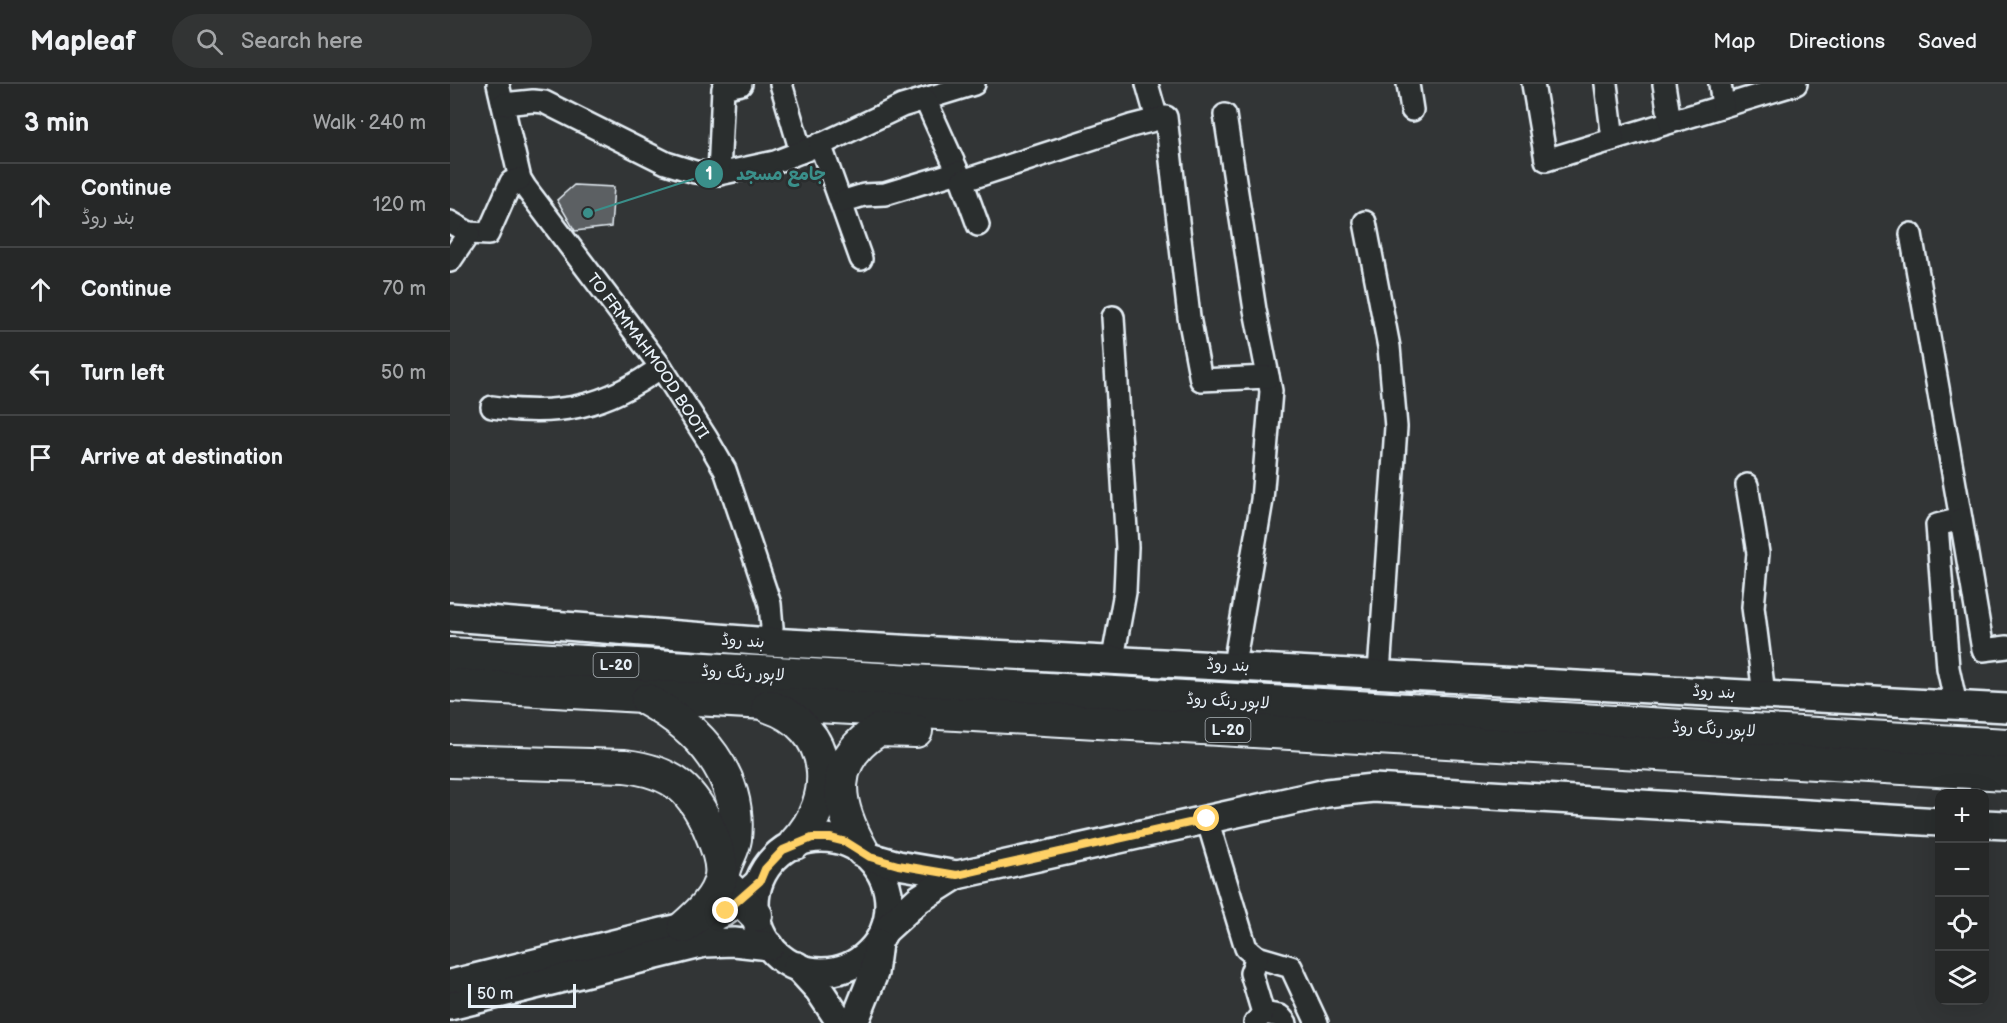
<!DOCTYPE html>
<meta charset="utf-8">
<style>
body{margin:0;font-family:"Balsamiq Sans","Playpen Sans Arabic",sans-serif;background:#323434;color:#f1f3f6}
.controls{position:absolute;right:18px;bottom:18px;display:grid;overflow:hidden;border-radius:12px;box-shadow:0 6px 24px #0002}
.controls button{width:54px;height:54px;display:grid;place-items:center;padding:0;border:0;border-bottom:2px solid #424445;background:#262828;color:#f1f3f6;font:30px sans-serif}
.scale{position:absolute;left:18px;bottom:15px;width:108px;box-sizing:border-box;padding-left:6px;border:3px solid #e8f1f8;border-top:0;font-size:16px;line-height:21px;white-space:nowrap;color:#e8f1f8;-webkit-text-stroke:4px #2a2d2e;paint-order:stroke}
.stop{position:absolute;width:18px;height:18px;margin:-14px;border:4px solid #ffd166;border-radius:50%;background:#fff}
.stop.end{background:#ffd166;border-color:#fff;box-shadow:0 2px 6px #0008}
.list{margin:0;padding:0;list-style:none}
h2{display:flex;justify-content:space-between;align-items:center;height:78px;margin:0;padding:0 24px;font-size:26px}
h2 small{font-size:20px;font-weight:400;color:#a4a6a8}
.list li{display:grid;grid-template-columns:39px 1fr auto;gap:18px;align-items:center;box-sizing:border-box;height:84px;padding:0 24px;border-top:2px solid #424445}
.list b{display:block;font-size:22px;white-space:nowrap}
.list p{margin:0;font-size:20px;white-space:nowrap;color:#a4a6a8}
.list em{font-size:20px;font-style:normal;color:#a4a6a8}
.icon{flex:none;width:33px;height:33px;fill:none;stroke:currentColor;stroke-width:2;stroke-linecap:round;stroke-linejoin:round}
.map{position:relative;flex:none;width:1557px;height:939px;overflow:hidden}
header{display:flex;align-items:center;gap:36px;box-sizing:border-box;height:84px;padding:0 30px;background:#262828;border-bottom:2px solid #424445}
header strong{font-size:28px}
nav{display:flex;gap:33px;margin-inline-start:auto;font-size:21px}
.search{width:420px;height:54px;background:#323434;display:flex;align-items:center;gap:15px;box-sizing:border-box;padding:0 21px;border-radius:33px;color:#a4a6a8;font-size:22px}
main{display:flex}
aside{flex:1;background:#262828}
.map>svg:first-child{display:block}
.building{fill:#5c6063;stroke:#e8f1f8;stroke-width:1.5}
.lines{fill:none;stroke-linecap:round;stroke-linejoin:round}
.minor-casing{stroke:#e8f1f8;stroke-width:26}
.major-casing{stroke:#e8f1f8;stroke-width:32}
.highway-casing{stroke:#e8f1f8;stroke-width:36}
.minor{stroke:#2a2d2e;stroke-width:21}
.major{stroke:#2a2d2e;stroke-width:27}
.highway{stroke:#2a2d2e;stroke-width:32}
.route{stroke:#ffd166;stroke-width:8}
.labels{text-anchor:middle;stroke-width:5;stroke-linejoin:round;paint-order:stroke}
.shield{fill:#2a2d2e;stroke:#afb6bb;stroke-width:1.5}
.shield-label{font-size:15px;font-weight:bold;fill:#e8f1f8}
.street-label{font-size:16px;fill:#e8f1f8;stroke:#2a2d2e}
.leader{fill:none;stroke:#3a8f8a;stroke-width:2}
.callout-dot{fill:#3a8f8a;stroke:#2a2d2e;stroke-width:2}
.mark-label{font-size:18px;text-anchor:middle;font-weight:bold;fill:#fff}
.callout-label{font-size:18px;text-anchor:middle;font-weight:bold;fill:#3a8f8a;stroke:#2a2d2e;stroke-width:5;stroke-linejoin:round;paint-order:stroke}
</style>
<header>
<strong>Mapleaf</strong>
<div class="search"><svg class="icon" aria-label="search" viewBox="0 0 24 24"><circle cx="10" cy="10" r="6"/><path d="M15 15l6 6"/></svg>Search here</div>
<nav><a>Map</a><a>Directions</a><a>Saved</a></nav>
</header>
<main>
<aside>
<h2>3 min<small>Walk · 240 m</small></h2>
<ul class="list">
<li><svg class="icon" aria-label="ahead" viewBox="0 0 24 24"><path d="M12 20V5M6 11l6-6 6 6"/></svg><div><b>Continue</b><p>بند روڈ</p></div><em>120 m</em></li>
<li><svg class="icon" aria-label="ahead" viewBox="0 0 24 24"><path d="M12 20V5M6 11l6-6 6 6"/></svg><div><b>Continue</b></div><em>70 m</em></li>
<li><svg class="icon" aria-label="left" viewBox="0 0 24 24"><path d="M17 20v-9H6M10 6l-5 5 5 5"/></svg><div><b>Turn left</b></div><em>50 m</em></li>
<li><svg class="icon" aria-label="arrive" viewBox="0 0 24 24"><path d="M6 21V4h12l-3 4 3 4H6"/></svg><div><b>Arrive at destination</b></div></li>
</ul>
</aside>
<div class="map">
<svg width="1557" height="939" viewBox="0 0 1557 939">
<rect width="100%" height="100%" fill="#323536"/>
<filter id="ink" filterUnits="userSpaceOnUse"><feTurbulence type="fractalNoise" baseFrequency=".0167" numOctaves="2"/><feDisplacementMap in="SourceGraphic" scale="12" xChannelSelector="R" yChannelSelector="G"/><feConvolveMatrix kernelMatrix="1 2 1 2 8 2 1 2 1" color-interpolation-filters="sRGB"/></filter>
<g filter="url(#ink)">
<polygon class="building" points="124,101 164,103 161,143 125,147 107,116"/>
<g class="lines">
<defs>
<g id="minor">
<path id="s1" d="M 48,0 L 70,95 L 75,103 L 211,283 L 257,355 L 275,386 L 320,520 L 322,543 L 319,558"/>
<polyline points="331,0 351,68"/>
<polyline points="697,0 707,35"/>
<polyline points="958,0 962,26"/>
<polyline points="1083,0 1096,76 1346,0"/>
<polyline points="1156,0 1163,55"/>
<polyline points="1214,0 1220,38"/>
<polyline points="1270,0 1273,22"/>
<polyline points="475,15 524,0"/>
<polyline points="53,20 83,17 94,18 216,79 245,88 269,90 325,78 374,59 452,22 475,15 512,97"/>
<polyline points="775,31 805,226 821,307 812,416 784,581"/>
<polyline points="370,60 411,175"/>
<polyline points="269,90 273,4 291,0"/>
<polyline points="391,118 414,111 435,110 508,88"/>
<polyline points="0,138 19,149 38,150 61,98 70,95"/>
<polyline points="915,138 939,263 946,343 929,589"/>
<polyline points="528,141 512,97 681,42 716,33 739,233 751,296 818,293"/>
<polyline points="1461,150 1511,435 1487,441 1498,584 1506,621"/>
<polyline points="0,177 19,149"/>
<polyline points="663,233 677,463 675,508 663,574"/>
<path d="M 42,323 C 109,333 156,323 211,283"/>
<polyline points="1297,401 1308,469 1303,523 1314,610"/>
<polyline points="1511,435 1533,566 1557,563"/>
<polyline points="757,735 796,864 807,873 841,883 867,939"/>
<polyline points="813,929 830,932 836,939"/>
<polyline points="805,939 813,929 801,889 807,873"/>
</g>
<g id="major">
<polyline points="0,533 319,558 1557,624"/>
<polyline points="1534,740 1557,741"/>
<circle cx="372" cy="821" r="67"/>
<polyline points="420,773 448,781 507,791"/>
<polyline points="435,846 469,815 507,791 877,709 923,704 1490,738"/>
<polyline points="347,882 369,906 391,939"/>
<polyline points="0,900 257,837 276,827 306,801"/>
<polyline points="0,922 255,859 284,858 320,862"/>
<polyline points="404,939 424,889 428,859"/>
</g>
<g id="highway">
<polyline points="0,570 1557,661"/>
<polyline points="0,601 1557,690"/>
<path d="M 197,616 C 249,644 292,691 285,755 C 283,769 270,784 273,798 L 306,831"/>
<path d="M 318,622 C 384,644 388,714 345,759"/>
<path d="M 0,677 L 175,682 C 224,688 244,706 262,751 C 267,763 273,780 271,792 C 268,813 249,830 234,843"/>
<path d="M 412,766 C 386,720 377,678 428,646 L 466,647"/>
</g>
</defs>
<use href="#minor" class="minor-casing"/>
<use href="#major" class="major-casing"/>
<use href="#highway" class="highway-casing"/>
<use href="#minor" class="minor"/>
<use href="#major" class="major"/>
<use href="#highway" class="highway"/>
</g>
</g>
<g class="lines" filter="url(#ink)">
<polyline class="route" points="276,827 310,797 315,785 333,766 362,754 380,754 396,758 420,773 448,781 507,791 757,735"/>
</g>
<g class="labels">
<g class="shield">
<rect x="143.5" y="569" width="45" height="24" rx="4.5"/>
<rect x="755.5" y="634" width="45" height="24" rx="4.5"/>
</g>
<g class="shield-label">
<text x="166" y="586">L-20</text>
<text x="778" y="651">L-20</text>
</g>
<g class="street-label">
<text dy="6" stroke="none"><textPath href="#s1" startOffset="316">TO FRMMAHMOOD BOOTI</textPath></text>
<text transform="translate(293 556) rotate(4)" y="6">بند روڈ</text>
<text transform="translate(778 580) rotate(3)" y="6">بند روڈ</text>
<text transform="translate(293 588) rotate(3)" y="6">لاہور رنگ روڈ</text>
<text transform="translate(1264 607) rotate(3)" y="6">بند روڈ</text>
<text transform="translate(778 616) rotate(3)" y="6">لاہور رنگ روڈ</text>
<text transform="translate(1264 644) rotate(3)" y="6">لاہور رنگ روڈ</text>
</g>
</g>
<path class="leader" d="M138 129L259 90"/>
<g class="callout-dot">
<circle cx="138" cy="129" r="6"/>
<circle cx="259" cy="90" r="15"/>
</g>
<g class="mark-label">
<text x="259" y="96">1</text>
</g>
<g class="callout-label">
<text x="331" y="96">جامع مسجد</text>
</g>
</svg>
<div class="controls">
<button>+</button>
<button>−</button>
<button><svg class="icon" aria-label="locate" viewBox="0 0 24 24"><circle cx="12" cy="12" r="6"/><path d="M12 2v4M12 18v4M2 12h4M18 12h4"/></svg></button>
<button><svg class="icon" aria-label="layers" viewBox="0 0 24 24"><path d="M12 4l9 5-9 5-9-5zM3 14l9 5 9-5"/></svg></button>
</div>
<div class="scale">50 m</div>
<div class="stop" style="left:757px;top:735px"></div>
<div class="stop end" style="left:276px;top:827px"></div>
</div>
</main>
